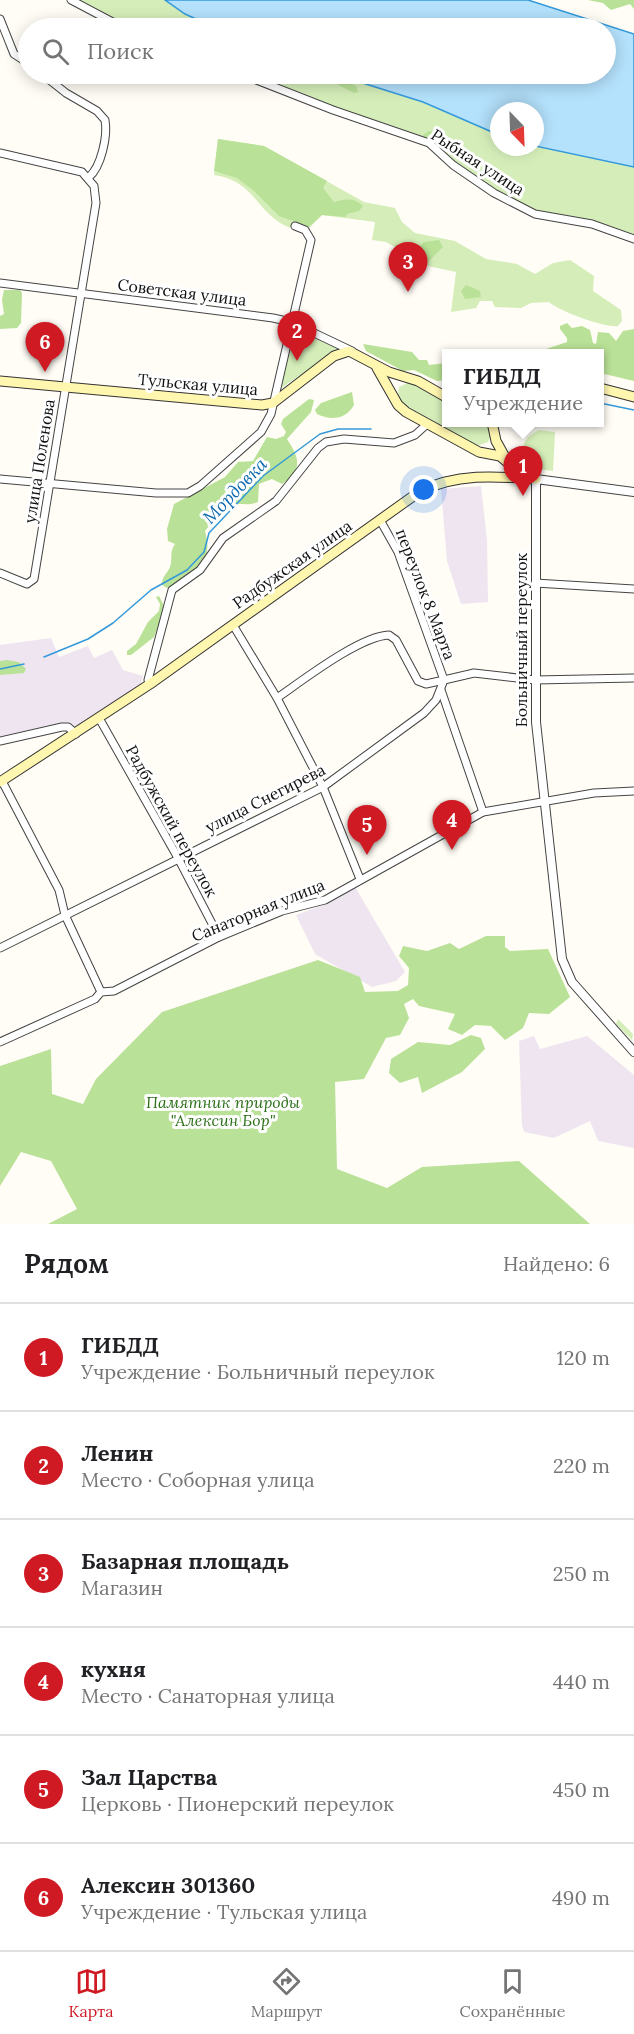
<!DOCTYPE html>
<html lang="ru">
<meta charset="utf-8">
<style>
body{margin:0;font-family:Lora,serif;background:#f6f6f6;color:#202124}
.compass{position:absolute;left:490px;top:102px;width:54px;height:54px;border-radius:50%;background:#fff;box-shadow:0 3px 15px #0003;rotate:157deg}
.you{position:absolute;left:424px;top:490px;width:21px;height:21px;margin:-15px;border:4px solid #fff;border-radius:50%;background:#1a73e8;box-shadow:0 0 0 9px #1a73e833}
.badge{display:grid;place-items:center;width:39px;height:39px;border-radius:50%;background:#cf1a24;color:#fff;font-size:20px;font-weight:700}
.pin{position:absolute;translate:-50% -50px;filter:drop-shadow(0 2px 3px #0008)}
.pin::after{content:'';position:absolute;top:32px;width:21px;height:18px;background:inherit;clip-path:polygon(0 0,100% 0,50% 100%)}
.popup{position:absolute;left:442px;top:349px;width:162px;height:78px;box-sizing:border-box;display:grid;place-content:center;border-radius:0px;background:#fff;filter:drop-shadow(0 2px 4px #0005);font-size:20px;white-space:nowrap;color:#757577}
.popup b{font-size:22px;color:#202124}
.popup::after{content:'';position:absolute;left:50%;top:100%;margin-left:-12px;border:12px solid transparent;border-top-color:#fff}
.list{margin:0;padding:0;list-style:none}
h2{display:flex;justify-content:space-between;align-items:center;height:78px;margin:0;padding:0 24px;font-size:26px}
h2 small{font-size:20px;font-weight:400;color:#757577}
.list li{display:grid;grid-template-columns:39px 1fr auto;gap:18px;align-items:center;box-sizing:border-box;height:108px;padding:0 24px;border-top:2px solid #e0e0e0}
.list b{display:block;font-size:22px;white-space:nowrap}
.list p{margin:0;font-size:20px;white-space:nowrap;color:#757577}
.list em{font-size:20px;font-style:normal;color:#757577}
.icon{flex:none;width:33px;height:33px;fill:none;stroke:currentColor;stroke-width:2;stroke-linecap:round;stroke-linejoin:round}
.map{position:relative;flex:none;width:634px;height:1224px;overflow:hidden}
.search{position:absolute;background:#fff;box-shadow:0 3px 15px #0003;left:18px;right:18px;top:18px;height:66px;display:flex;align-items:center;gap:15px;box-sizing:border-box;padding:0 21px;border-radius:33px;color:#757577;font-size:22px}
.sheet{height:726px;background:#fff}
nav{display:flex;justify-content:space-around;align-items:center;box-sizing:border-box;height:84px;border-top:2px solid #e0e0e0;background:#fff;font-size:16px;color:#757577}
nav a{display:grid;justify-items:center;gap:3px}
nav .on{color:#cf1a24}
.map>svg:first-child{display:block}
.industrial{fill:#eee5f0}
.green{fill:#d5eeb9}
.forest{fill:#b9e197}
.water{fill:#b4e1fc;stroke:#3499da;stroke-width:1.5}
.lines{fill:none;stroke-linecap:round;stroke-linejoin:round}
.stream{stroke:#3499da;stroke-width:1.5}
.minor-casing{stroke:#444;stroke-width:9}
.tertiary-casing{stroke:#444;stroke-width:10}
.secondary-casing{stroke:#333;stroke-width:11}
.minor{stroke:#fff;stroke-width:7}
.tertiary{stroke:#fff;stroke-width:8}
.secondary{stroke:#fff6b0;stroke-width:9}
.labels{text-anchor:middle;stroke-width:6;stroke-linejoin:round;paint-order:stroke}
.street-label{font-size:16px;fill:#111;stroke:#fff}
.park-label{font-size:16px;font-style:italic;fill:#2c7019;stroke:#fff}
.water-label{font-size:18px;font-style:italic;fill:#0c6ab0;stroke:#fff}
</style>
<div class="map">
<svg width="634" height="1224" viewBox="0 0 634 1224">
<rect width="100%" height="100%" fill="#fffdf5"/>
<g class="industrial">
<polygon points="481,486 487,540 488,602 461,604 447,561 441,489"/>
<polygon points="51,638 59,657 88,646 94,658 112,650 123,670 143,676 141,684 79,727 69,725 0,740 0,645"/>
<polygon points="355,887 405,972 396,981 372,987 315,954 296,915 323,905"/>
<polygon points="534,1036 540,1049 587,1036 634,1075 634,1148 598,1141 590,1121 554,1138 524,1132 522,1125 519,1041"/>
</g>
<g class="green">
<polygon points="67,0 165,0 185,14 216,28 120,28"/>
<polygon points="238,74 334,74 423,102 499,135 499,147 535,146 634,167 634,241 593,226 545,218 493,194 434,148"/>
<path d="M 218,139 L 264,146 L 364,202 L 395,208 L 402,222 L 415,233 L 455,241 L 486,259 L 517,264 L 535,274 L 553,263 L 570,260 L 594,276 L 593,291 L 621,310 L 622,321 L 618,326 C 604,328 559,311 549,302 L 531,303 L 521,308 L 495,307 L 492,301 L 480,301 L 476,308 L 451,312 L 456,272 L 428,266 L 386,242 L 372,240 L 375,222 L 322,215 L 305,232 C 298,230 289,228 282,224 C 254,207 253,181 214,175 Z"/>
<polygon points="297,330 338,349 280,389 292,332"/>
<path d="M 411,381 L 446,401 L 446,422 C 462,423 488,416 491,436 L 488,442 L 477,446 L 403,404 L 398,395 L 399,387 Z"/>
<path d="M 539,430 L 555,432 L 553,471 L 530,468 C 518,451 521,439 539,430 Z"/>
<polygon points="618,1019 633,1034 632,1040 616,1024"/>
</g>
<g class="forest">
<polygon points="588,0 634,0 634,9 630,4 611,10 603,3"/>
<path d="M 297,74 C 319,73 335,77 356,86 L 358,92 L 354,93 L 327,79 Z"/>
<path d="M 429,131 C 442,133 459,145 459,158 L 453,156 L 442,142 L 425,139 L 423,135 Z"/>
<path d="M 218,139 L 264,146 L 327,181 L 323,188 L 334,202 C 345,199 354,197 363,206 L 359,211 L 347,214 L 346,217 L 322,215 L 309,227 L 279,216 L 254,191 L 237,178 L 214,171 Z"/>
<polygon points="439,240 443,247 428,262 419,261 417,250 424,242"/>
<polygon points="466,285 480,291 481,297 465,299 461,291"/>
<polygon points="4,290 20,290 22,293 21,323 17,328 0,329 0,316 4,314 2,300"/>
<polygon points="567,323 572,328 582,326 590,330 593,343 596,344 598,332 609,333 616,341 623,331 634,329 634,381 600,373 600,354 511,353 540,351 567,342 567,338 560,329 560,326"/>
<polygon points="363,344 412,352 419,360 427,360 429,365 446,363 446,380 437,381 414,370 403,371 366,351"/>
<path d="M 352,392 L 354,405 C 346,419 332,421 317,414 L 315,410 L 321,403 Z"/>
<path d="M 309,399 L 314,400 L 311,412 L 287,439 C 295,452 301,460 294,475 L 282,484 L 272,479 L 259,484 L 258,502 C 250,505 247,504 239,504 C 225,505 213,521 205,531 C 215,566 192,572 167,588 L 162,585 C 161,576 170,572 171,563 C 172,554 170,552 175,544 L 168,541 L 167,529 L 174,504 L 225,477 L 238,462 L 253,461 L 267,437 L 276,439 L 284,436 L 286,432 L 281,424 L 283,419 Z"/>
<polygon points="159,596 165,608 154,637 131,655 127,655 127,651 136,644 148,622 159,611 160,604 156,597"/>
<polygon points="7,660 19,662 26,669 24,673 0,675 0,661"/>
<polygon points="486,936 505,936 505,947 510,951 548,949 570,997 549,1014 529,1013 523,1028 505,1040 491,1026 475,1025 462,1035 448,1029 455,1014 419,1006 413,999 404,1004 409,1018 400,1035 386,1038 364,1079 335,1082 337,1169 387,1188 422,1167 519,1161 590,1224 48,1224 77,1209 51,1161 21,1152 0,1186 0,1066 51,1049 52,1094 83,1104 96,1079 162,1012 318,960 360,977 365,992 398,991 408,985 409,968 399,956 403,946 427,951 450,943 459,949"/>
<polygon points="471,1035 481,1038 485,1049 462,1072 422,1093 418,1077 400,1083 389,1073 391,1059 418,1042 450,1045"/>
</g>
<polygon class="water" points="165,0 528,0 634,34 634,167 535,146 535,111 499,111 499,135 423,102 334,74 606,74 606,28 216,28 185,14"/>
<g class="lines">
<g class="stream">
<polyline points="600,403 634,410"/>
<polyline points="44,657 88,639 113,623 151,590 187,570 204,552 209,533 263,476 320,434 338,429 371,429"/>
<polyline points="0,669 24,664"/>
</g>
<defs>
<g id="minor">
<polyline points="71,0 124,28"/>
<polyline points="0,19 14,54 28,63"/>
<path d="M 42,74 L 66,93 L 97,111 L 105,120 C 108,136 101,167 89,177"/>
<polyline points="241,74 333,110 429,143 453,165 494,193 535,214 592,224 634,239"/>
<polyline points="0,153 82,172 94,186 96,203 34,579 27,584 0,573"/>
<polyline points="0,283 273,318 291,322 352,351"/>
<polyline points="0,479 156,493 188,493 200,486 261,432 271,414 311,240 305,230 295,226"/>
<polyline points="535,583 634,589"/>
<polyline points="233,625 277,698 323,787 360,879"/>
<polyline points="150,684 148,680 172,590 200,570 223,538 276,501 318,448 326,442 344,439 394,443 415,435 426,425"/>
<polyline points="441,690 483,812"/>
<path d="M 277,698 C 303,680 360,636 389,635 L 396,640 L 418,681 L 426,684 L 444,680 L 398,552 L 380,520"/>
<polyline points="99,718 178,858 219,937"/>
<polyline points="0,741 62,727 68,727 76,734"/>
<polyline points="2,781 59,890 65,915 101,992"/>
<polyline points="0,948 323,787 424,713 436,700 444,680 474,673 535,680 634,678"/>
<polyline points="0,1042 95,999 101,992 114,991 219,937 282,911 325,900 483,812 594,793 634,791"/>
</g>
<polyline id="tertiary" points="634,492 536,479 536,722 562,959 572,982 634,1052"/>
<g id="secondary">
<polyline points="377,368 398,405 406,412 479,452 500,456 526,478"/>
<polyline points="0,381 262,405 273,403 334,356 349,351 389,372 418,381 446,397"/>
<polyline points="600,388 634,397"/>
<polyline points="492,422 496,441 506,459"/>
<path d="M 0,782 L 150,684 L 419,492 C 455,473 496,476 536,479"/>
</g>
</defs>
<use href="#minor" class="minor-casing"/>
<use href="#tertiary" class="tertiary-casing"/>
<use href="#secondary" class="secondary-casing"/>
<use href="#minor" class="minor"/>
<use href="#tertiary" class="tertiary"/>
<use href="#secondary" class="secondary"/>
</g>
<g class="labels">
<g class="street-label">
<text transform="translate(478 162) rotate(33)" y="6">Рыбная улица</text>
<text transform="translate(182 292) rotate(7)" y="6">Советская улица</text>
<text transform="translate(198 384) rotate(5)" y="6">Тульская улица</text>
<text transform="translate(39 461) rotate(-81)" y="6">улица Поленова</text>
<text transform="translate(292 564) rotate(-35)" y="6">Радбужская улица</text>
<text transform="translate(426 594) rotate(69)" y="6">переулок 8 Марта</text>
<text transform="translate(521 640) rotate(-90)" y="6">Больничный переулок</text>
<text transform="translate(265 798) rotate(-27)" y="6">улица Снегирева</text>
<text transform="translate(172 821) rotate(61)" y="6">Радбужский переулок</text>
<text transform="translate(258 910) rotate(-22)" y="6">Санаторная улица</text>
</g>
<g class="park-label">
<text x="223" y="1108">Памятник природы<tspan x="223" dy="18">"Алексин Бор"</tspan></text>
</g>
<g class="water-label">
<text transform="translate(235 491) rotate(-46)" y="6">Мордовка</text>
</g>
</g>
</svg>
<svg class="compass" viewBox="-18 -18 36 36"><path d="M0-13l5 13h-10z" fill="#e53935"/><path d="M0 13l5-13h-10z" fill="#757577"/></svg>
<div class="you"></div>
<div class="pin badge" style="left:523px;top:496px">1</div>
<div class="popup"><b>ГИБДД</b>Учреждение</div>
<div class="pin badge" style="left:297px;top:361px">2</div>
<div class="pin badge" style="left:408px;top:292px">3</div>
<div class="pin badge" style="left:452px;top:850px">4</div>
<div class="pin badge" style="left:367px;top:855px">5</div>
<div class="pin badge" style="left:45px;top:372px">6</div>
<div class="search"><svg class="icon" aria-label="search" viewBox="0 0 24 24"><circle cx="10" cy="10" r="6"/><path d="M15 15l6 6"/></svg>Поиск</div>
</div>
<section class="sheet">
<h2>Рядом<small>Найдено: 6</small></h2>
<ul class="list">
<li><span class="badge">1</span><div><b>ГИБДД</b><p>Учреждение · Больничный переулок</p></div><em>120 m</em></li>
<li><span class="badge">2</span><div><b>Ленин</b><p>Место · Соборная улица</p></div><em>220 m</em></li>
<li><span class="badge">3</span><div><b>Базарная площадь</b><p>Магазин</p></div><em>250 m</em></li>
<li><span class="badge">4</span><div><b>кухня</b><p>Место · Санаторная улица</p></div><em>440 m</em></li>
<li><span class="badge">5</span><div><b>Зал Царства</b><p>Церковь · Пионерский переулок</p></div><em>450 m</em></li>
<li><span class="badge">6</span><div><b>Алексин 301360</b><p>Учреждение · Тульская улица</p></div><em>490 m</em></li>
</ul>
</section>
<nav>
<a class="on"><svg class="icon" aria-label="map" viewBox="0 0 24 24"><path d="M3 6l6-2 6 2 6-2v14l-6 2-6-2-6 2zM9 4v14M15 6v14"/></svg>Карта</a>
<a><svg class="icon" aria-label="directions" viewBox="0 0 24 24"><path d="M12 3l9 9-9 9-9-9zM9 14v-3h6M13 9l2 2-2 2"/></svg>Маршрут</a>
<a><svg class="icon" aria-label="saved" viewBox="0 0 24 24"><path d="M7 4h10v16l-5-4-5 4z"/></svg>Сохранённые</a>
</nav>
